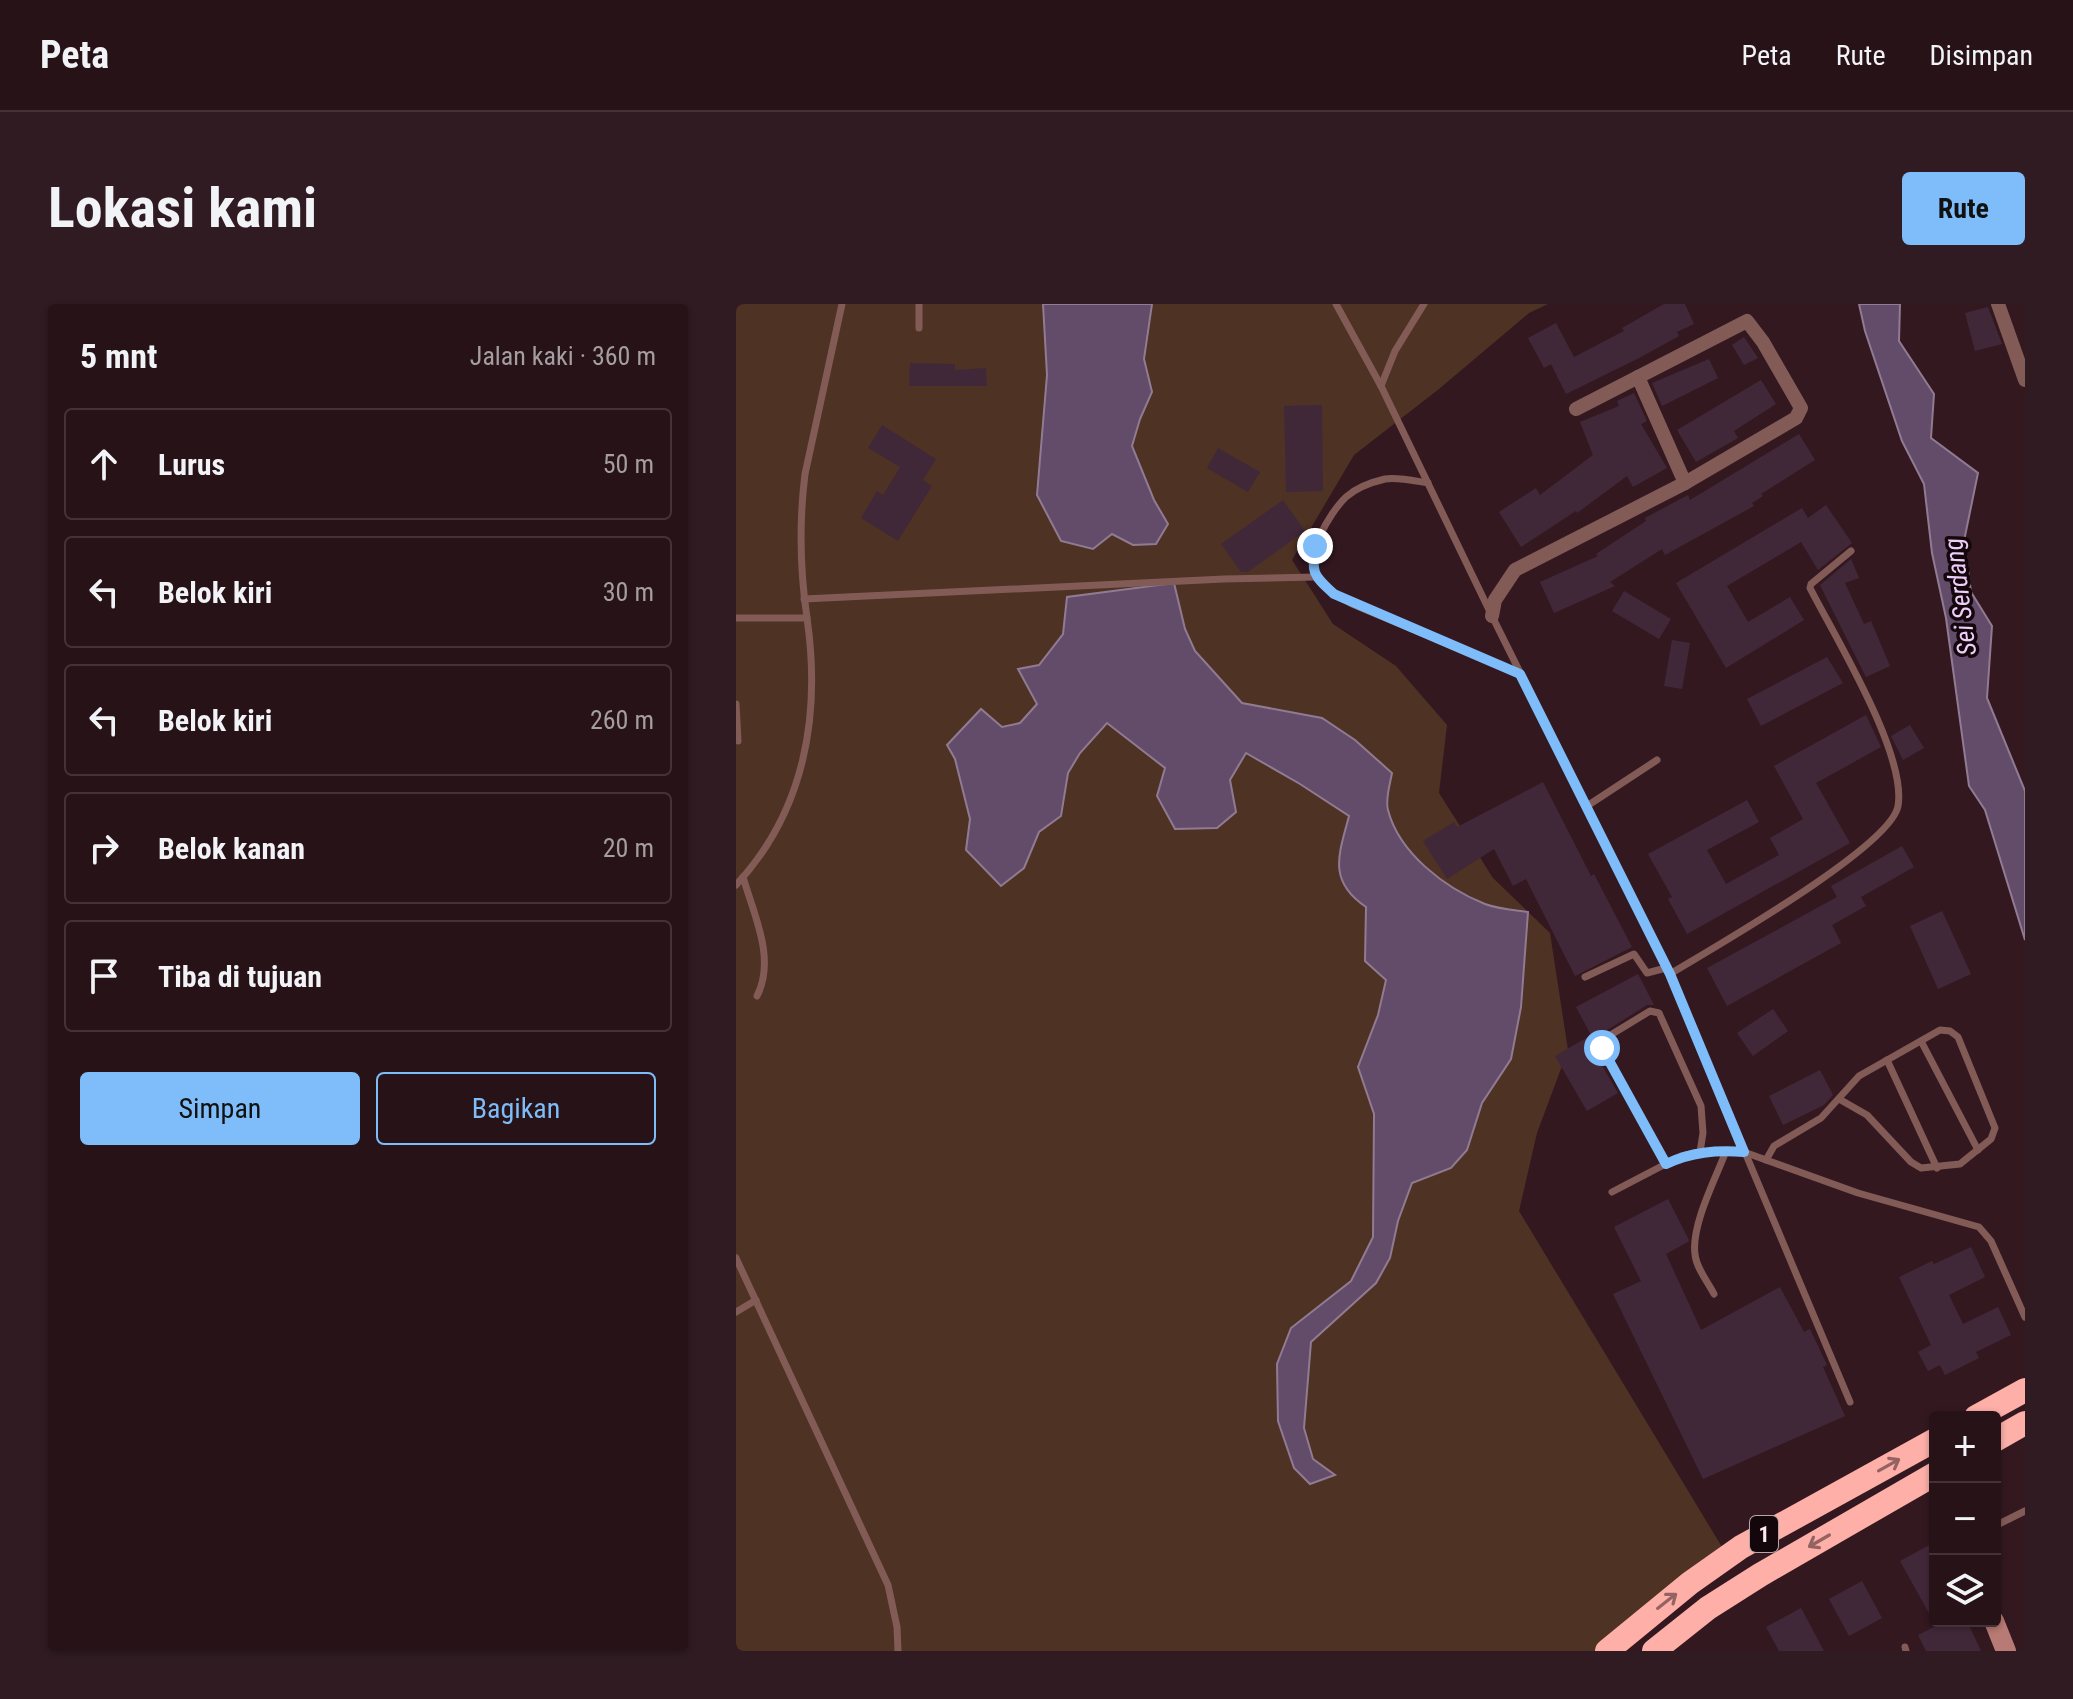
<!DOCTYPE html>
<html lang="id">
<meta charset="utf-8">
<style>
body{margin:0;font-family:"Roboto Condensed",sans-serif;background:#2f1b21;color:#f1f3f6}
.controls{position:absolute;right:24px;bottom:24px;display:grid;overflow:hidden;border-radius:8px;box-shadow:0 2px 6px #0004}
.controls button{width:72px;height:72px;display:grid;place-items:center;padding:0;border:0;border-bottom:2px solid #433237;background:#271218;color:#f1f3f6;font:40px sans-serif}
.stop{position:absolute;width:24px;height:24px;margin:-18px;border:6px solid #7ebdf9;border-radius:50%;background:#fff}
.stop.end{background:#7ebdf9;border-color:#fff;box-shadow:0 2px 8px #0008}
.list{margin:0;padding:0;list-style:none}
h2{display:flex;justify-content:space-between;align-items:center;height:104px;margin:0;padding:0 32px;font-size:34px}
h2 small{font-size:26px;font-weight:400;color:#a49ea2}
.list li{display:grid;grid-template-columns:52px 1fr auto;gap:24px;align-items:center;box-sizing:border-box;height:112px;margin:0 16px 16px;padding:0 16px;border:2px solid #433237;border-radius:8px}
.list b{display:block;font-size:30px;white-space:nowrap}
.list em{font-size:26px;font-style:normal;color:#a49ea2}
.actions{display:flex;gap:16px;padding:24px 32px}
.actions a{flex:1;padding:18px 0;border:2px solid #7ebdf9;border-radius:8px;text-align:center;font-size:28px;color:#7ebdf9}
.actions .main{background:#7ebdf9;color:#111}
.icon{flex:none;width:44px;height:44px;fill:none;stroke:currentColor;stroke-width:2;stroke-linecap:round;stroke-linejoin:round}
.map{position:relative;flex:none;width:1289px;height:1347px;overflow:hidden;border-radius:8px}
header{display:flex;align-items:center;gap:48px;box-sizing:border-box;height:112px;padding:0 40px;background:#271218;border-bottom:2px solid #433237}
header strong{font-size:38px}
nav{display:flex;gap:44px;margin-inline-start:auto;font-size:28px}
.intro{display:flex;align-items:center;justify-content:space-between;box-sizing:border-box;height:192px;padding:0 48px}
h1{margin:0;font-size:56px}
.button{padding:20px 36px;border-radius:8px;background:#7ebdf9;color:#111;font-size:28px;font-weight:700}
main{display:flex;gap:48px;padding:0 48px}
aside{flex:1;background:#271218;border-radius:8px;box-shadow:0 2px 6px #0004}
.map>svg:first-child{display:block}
.green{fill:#4e3223}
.water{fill:#624c6a;stroke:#917b92;stroke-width:2}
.building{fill:#412839}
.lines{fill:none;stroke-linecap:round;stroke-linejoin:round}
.lane{stroke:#825b57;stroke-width:7}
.street{stroke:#825b57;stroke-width:14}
.secondary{stroke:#b87a74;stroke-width:20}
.highway{stroke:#fdafa8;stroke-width:24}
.oneway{stroke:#946361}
.route{stroke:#7ebdf9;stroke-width:10}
.labels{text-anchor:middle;stroke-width:7;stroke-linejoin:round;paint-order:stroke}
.shield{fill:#13070b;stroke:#b8a6aa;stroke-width:2}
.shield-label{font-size:22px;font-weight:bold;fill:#feeaee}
.water-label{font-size:26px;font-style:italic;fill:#edcdf9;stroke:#13070b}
</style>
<header>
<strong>Peta</strong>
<nav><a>Peta</a><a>Rute</a><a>Disimpan</a></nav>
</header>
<div class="intro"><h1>Lokasi kami</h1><a class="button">Rute</a></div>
<main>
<aside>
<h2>5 mnt<small>Jalan kaki · 360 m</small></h2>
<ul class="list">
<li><svg class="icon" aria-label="ahead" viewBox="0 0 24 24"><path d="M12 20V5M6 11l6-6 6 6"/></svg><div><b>Lurus</b></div><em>50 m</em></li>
<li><svg class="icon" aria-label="left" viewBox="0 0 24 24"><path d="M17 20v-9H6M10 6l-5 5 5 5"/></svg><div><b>Belok kiri</b></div><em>30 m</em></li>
<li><svg class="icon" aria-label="left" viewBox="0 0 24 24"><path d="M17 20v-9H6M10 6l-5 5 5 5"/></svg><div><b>Belok kiri</b></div><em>260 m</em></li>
<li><svg class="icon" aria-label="right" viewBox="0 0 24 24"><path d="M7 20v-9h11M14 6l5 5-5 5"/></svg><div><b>Belok kanan</b></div><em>20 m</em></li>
<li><svg class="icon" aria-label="arrive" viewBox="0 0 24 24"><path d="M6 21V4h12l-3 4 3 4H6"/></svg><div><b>Tiba di tujuan</b></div></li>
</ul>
<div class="actions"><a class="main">Simpan</a><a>Bagikan</a></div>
</aside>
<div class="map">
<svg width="1289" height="1347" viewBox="0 0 1289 1347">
<rect width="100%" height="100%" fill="#341820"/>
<polygon class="green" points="0,0 812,0 793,9 703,85 618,151 556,256 597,320 660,362 711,421 703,489 757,574 814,629 832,746 801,829 783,907 986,1243 862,1347 0,1347"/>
<g class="water">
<polygon points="307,0 416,0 408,55 416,88 404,115 396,142 418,196 432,220 420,240 397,241 376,230 357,245 325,237 301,191 311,71"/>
<polygon points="1123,0 1164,0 1163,37 1198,90 1195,134 1242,169 1228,237 1235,288 1256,322 1251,394 1289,487 1289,636 1249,506 1233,482 1210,314 1196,249 1188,180 1166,137 1129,27"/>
<path d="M 438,279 L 449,325 L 459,347 L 506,399 L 586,414 L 619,436 L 656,469 C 654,480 649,496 652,506 C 663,549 709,584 749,600 C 762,605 778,606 792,608 L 785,703 L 775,755 L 746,799 L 731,846 L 715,864 L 676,879 L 662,917 L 654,954 L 640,979 L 575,1038 L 568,1124 L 577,1155 L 599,1171 L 574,1180 L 558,1164 L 542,1117 L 541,1060 L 555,1024 L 615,977 L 637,933 L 638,810 L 622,763 L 642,711 L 650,676 L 629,657 L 630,603 C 591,577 603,550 613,512 L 564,480 L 510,449 L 494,476 L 500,508 L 481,524 L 439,525 L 421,492 L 429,464 L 371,419 L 344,449 L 332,469 L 325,512 L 303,528 L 288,564 L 265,582 L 230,546 L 234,515 L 219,455 L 211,441 L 245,405 L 266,423 L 284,419 L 301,400 L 282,365 L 303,361 L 327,330 L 331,293 Z"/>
</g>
<g class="building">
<polygon points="928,0 949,0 958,20 941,28 943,32 903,54 830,90 815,60 808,64 792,34 820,19 838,53 888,27 886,24"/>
<polygon points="1252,3 1266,40 1239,47 1229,9"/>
<polygon points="1008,33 1022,54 1008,61 996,41"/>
<polygon points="973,55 982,74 926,102 916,79"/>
<polygon points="174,59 219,60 219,66 250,64 251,82 173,82"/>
<polygon points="1025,76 1040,100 998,127 1002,134 960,158 941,126"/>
<polygon points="898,89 911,117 905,120 931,164 897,183 891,172 841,209 840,207 785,243 763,208 800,184 804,191 857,151 844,118 883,102 881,97"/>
<polygon points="586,101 587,187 550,188 548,102"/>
<polygon points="146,121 200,155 187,176 196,182 162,237 125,214 141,187 147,191 164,163 132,144"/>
<polygon points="1063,130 1079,156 1025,190 1027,192 1016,199 1018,202 929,251 926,245 874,278 879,282 818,309 804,278 862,252 860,250 910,217 909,214 952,191 954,196"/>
<polygon points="482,144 524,168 512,188 471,164"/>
<polygon points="547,196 569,227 512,268 505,268 485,240"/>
<polygon points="1090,201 1116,239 1082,266 1065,238 991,282 1012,318 1054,293 1068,316 990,364 940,279 1066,204 1072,214"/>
<polygon points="1115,255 1123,274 1109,279 1128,320 1135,317 1154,362 1130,373 1084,281"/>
<polygon points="888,287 935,315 923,335 876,307"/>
<polygon points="936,336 954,339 946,385 928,382"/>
<polygon points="1091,353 1107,379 1025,422 1011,395"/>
<polygon points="1130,411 1145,443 1080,479 1114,539 951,630 932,595 936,593 912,550 1011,496 1023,518 971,546 990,580 1043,551 1034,534 1067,515 1038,462"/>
<polygon points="1174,421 1188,444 1167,456 1155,432"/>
<polygon points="807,478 855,572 858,570 896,643 839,672 790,575 777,582 758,545 711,575 687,537 718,518 721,523"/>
<polygon points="1166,542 1178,563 1125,593 1130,602 1096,621 1105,639 991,702 971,664 1101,593 1095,582"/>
<polygon points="1206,607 1235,670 1202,685 1174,622"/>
<polygon points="902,670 918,701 911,701 857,735 840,703"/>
<polygon points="1037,705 1052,727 1017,752 1001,729"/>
<polygon points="850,734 882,789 851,807 819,752"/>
<polygon points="1084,766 1097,791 1088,801 1047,821 1033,792"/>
<polygon points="932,895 953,936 952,938 930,950 965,1026 1044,983 1068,1028 1074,1025 1091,1061 1087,1063 1109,1112 967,1175 877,990 905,977 878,923"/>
<polygon points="1235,943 1249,973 1213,991 1227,1020 1262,1003 1275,1031 1240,1048 1243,1054 1209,1071 1204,1061 1192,1067 1182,1048 1195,1041 1163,973 1196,957 1198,960"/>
<polygon points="1199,1238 1199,1317 1231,1317 1245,1347 1190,1347 1182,1331 1200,1322 1164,1257"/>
<polygon points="1126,1277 1146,1314 1113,1332 1093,1295"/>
<polygon points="1065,1304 1088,1347 1043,1347 1030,1323"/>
</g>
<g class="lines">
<g class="lane">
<polyline points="183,0 183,24"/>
<polyline points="600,0 645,82 756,312 934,670 1114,1098"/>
<polyline points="645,82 659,47 688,0"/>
<path d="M 692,179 C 679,177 662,173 649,175 C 636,178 620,184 610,193 C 594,208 566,255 581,275 C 590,287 604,293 616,300 L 784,370"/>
<polyline points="68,295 488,275 579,273"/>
<path d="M 0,314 L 71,314 C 85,411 69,507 0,581"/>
<path d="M 71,314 C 64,266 63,218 69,170 L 106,0"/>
<polyline points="0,400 2,437"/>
<polyline points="851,502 921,456"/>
<path d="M 7,573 C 18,611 40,655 21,692"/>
<path d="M 934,670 C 975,645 1155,543 1162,502 C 1171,450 1099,333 1074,284 L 1075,280 L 1115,247"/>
<polyline points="849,673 898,650 911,669 930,664"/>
<polyline points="1185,737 1242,846"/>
<polyline points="1151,756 1201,864"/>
<polyline points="1030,856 1038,842 1085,814 1123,772 1204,726 1214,727 1222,733 1259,824 1255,835 1224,860 1185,864 1175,858 1131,811 1103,795"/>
<polyline points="930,860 866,744 868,735 914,707 923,709 965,802 967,829 964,848"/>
<polyline points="876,888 945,852 964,848 1008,848 1122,889 1243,923 1255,937 1289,1013"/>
<polyline points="0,954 152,1281 161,1323 162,1347"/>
<path d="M 978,990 C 972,978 960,964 959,950 C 955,921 980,874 990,847"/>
<polyline points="0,1008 20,996"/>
<polyline points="1259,1222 1289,1207"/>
<polyline points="1169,1343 1170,1347"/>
</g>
<g class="street">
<polyline points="1262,0 1289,76"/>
<polyline points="902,73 949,179"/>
<polyline points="756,312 759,296 779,266 949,179 1060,114 1065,104 1027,38 1011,17 840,105"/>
</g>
<polyline class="secondary" points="1258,1317 1270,1347"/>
<g class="highway">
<polyline points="1240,1113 1289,1086"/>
<polyline points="1259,1136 1289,1119"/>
<polyline points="871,1347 954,1279 1005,1243 1199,1136"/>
<polyline points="918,1347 972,1304 1024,1271 1199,1170"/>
</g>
</g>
<defs><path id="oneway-shaft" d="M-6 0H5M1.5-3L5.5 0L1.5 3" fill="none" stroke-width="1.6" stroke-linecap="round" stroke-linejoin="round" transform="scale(2)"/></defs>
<g class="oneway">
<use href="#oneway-shaft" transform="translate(1153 1161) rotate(-29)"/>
<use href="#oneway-shaft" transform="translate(1083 1237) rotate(150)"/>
<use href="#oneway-shaft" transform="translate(931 1297) rotate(-38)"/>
</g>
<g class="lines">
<path class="route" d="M 579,242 C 575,269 578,272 598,290 L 784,370 L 934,670 L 1008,848 C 980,846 955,848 930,860 L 866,744"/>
</g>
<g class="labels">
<rect class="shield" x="1014" y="1212" width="28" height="36" rx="6"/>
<g class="shield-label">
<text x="1028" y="1238">1</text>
</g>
<g class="water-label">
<text transform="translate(1224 293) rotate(-97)" y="9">Sei Serdang</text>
</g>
</g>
</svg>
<div class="controls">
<button>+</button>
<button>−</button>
<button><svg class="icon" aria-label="layers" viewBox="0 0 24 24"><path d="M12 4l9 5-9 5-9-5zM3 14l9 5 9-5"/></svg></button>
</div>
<div class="stop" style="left:866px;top:744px"></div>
<div class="stop end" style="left:579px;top:242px"></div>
</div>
</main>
